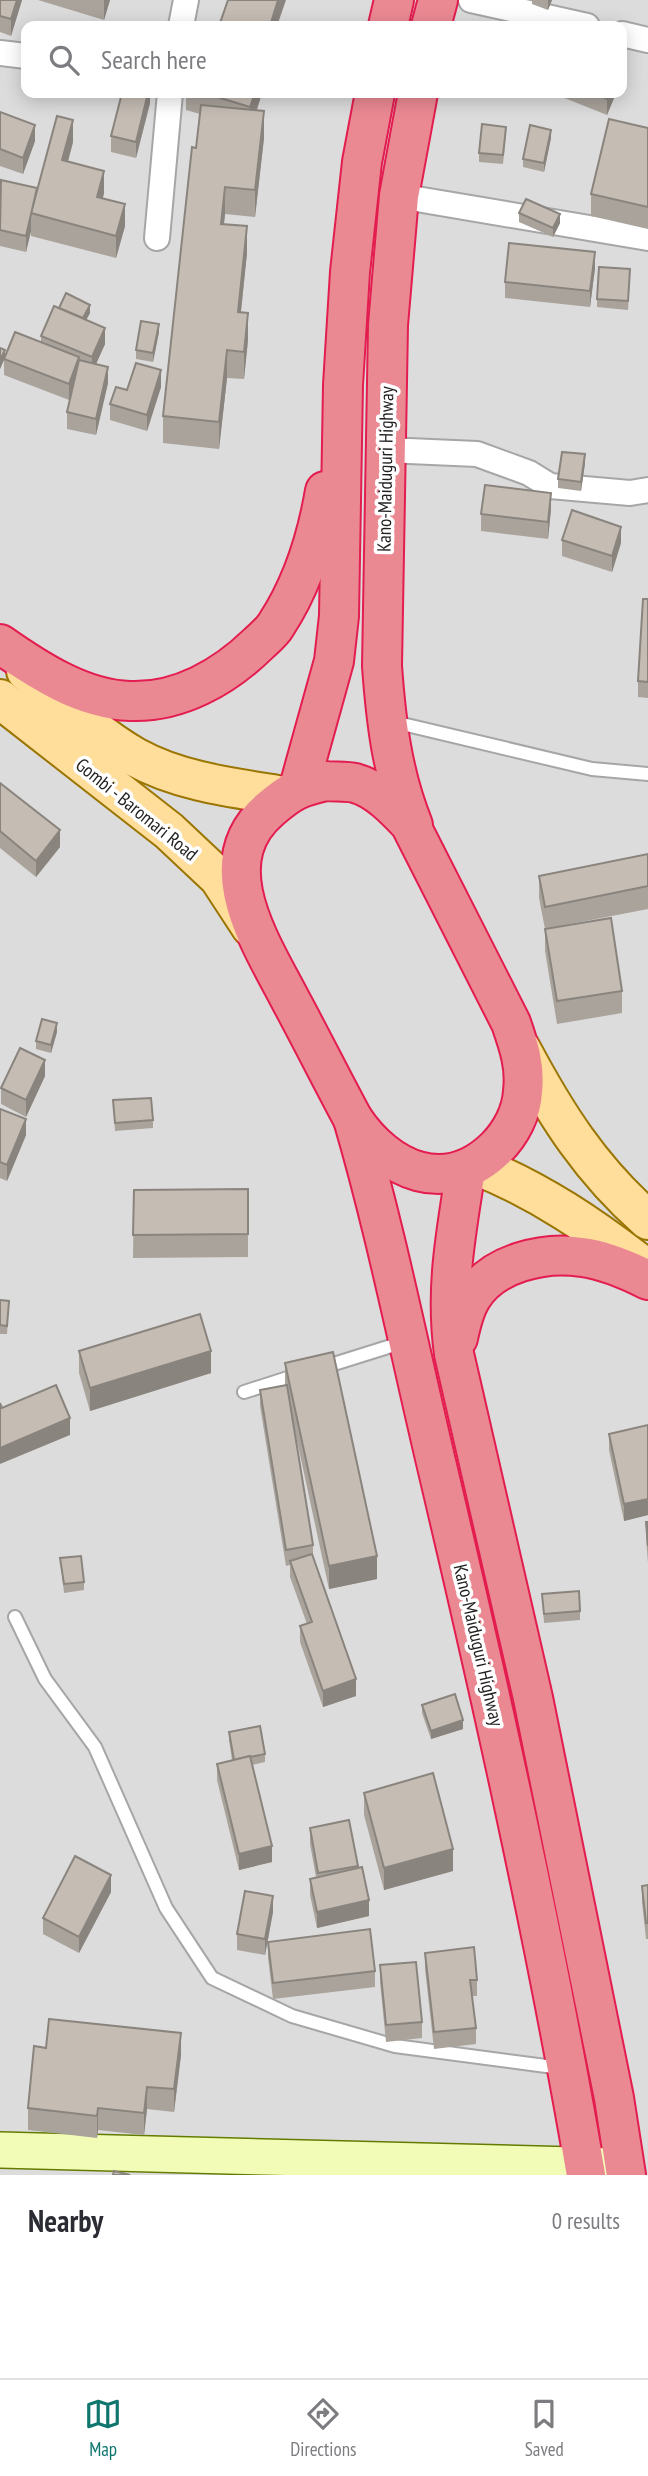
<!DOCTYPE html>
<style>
body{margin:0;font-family:"PT Sans Narrow",sans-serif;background:#f2f2f3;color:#2b2b33}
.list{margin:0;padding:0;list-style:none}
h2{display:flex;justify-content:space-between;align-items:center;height:91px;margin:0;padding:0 28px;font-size:30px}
h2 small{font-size:23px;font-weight:400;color:#7c7c81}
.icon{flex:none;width:38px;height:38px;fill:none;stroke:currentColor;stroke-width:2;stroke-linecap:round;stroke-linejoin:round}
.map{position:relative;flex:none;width:648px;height:2175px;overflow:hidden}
.search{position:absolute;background:#fff;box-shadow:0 4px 18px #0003;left:21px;right:21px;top:21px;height:77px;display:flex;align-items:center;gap:18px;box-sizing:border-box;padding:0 24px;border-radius:14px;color:#7c7c81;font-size:26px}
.sheet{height:203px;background:#fff}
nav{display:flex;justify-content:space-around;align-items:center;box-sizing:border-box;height:98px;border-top:2px solid #e1e1e2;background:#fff;font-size:19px;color:#7c7c81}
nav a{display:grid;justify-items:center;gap:4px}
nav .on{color:#0f766e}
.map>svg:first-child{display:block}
.residential{fill:#dddcdc;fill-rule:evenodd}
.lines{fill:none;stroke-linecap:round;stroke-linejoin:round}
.lane-casing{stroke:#a6a6a6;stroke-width:16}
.street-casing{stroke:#a6a6a6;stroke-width:28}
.secondary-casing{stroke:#637c00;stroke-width:38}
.primary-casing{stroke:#9a7500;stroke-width:42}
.highway-casing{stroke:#e31d4f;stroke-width:42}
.lane{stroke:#fff;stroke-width:12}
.street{stroke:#fff;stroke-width:24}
.secondary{stroke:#f2fcb7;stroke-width:35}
.primary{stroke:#ffdd9b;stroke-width:38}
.highway{stroke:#eb8993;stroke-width:38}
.wall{fill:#a9a39b}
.shaded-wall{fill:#8a847e}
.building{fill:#c5bdb4;stroke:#8a847e;stroke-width:2}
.labels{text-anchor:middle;stroke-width:7;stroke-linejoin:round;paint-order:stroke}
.street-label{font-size:19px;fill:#1f1f1f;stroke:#fff}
</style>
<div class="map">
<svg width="648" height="2175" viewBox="0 0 648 2175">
<rect width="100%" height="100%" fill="#f0ede5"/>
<path class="residential" d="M 0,0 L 648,0 L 648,2175 L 0,2175 ZM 26,26 L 622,26 L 622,93 L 26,93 Z"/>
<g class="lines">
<defs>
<g id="lane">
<polyline points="394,722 592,769 648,774"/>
<polyline points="321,1368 404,1342"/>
<polyline points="244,1392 300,1374"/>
<polyline points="15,1617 45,1679 95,1747 166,1908 212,1978 292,2016 395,2046 561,2068"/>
</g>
<g id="street">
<polyline points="471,0 587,26"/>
<polyline points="181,26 186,0"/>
<polyline points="622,34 648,40"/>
<polyline points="0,53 26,56"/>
<polyline points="399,196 648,238"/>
<polyline points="157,238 170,93"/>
<polyline points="386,450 477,454 529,473 550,486 630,493 648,490"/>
</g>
<polyline id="secondary" points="0,2150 612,2166"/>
<g id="primary">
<path d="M 26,671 C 61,701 95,734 135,757 C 180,782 235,788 285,796"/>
<polyline points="0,699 169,831 219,878 251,927"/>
<path d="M 521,1049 C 556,1115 591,1170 648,1220"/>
<path d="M 475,1165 C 539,1190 594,1228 648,1270"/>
</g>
<g id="highway">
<polyline points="388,26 394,0"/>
<polyline points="431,26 438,0"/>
<path d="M 0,644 C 37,670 83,700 130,701 C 179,703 224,677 258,644 C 264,638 272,632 276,625 C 303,584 317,538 325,491"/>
<path d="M 326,781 C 335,782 346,781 355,783 C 377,789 395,808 410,824 L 511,1023 C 519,1046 526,1067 523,1091 C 522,1112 511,1133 496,1148 C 446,1197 388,1171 353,1119 C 332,1080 312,1040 291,1001 C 261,943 207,863 270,809 C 291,791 299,787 326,781 Z"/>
<polyline points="299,787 334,661 339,616 343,385 350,272 362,162 375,93"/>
<path d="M 413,825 C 392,773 386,721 382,666 L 388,325 L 399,196 L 418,93"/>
<path d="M 353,1119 C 386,1232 409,1348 436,1462 C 492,1699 545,1936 586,2175"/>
<path d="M 466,1169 C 456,1234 445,1288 454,1354 L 533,1698 L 614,2098 L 626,2175"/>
<path d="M 458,1338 C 461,1324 464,1309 472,1297 C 493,1263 544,1251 582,1257 C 605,1260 628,1270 648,1280"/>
</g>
</defs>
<use href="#lane" class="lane-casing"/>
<use href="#street" class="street-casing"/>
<use href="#secondary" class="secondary-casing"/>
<use href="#primary" class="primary-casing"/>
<use href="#highway" class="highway-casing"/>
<use href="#lane" class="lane"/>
<use href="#street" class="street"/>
<use href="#secondary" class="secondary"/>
<use href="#primary" class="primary"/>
<use href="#highway" class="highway"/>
</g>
<g class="wall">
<polygon points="0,0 22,0 11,36 0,32"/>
<polygon points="38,0 110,0 104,20"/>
<polygon points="532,0 552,0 548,10 532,4"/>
<polygon points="150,93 150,103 136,158 111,152 111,136"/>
<polygon points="186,93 262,93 257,110 264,138 255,217 225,214 224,224 247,253 241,312 248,340 244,379 227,378 219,449 163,443 163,416 200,114 186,110"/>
<polygon points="552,93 616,93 607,115"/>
<polygon points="0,112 35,141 23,174 0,166"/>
<polygon points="648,128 648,229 591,216 591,194"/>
<polygon points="506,135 503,164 479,162 479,153"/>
<polygon points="551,138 544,172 523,167 523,159"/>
<polygon points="73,142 68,162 104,193 103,198 125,226 116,258 31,236 31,231 26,252 0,246 0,184 37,191"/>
<polygon points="519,213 560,223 553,237 519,222"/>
<polygon points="595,268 590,307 505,298 505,282"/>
<polygon points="630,278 628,310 597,307 597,299"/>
<polygon points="59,308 90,313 86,320 105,344 96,364 108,383 96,435 67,429 67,412 72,392 69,400 4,375 4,359 0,369 0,348 5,357 41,342 41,336"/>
<polygon points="159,332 153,362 136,359 136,350"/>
<polygon points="161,387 147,431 110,420 110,404 127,390"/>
<polygon points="585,463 581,491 558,488 558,479"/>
<polygon points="551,509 548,539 481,531 481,514"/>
<polygon points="562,540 621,543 612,572 562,556"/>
<polygon points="648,599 648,698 638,697 638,681"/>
<polygon points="0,783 60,847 36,877 0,848"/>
<polygon points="648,854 648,909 565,925 622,991 622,1013 557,1024 545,951 545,929 539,898 539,876"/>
<polygon points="57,1032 51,1053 36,1049 36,1041"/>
<polygon points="45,1076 26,1117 1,1104 1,1088"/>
<polygon points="113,1100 153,1120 153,1128 115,1131"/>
<polygon points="0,1109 26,1135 7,1181 0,1178"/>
<polygon points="248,1189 248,1257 133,1258 134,1190"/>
<polygon points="0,1300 9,1301 7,1334 0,1334"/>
<polygon points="79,1351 211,1373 90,1411 79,1373"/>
<polygon points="285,1363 377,1579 329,1589 291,1413 313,1545 313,1556 356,1696 323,1707 300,1642 300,1626 307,1624 290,1577 290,1565 286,1566 260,1406 260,1390 285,1385"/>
<polygon points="648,1425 648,1515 624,1521 609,1450 609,1434"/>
<polygon points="646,1522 648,1522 648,1563 646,1538"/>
<polygon points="60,1558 84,1582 84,1590 64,1593"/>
<polygon points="542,1594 580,1611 580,1620 544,1623"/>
<polygon points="422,1705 463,1729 431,1739 422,1713"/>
<polygon points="229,1732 265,1754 265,1762 252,1765 272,1862 239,1870 217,1780 217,1764 232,1760 229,1740"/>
<polygon points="364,1793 453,1871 384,1890 364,1815"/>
<polygon points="310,1828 358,1866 369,1916 317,1928 310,1895 310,1879 316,1877 310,1844"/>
<polygon points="648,1885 648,1939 646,1939 642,1902 642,1886"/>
<polygon points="111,1892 79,1953 43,1934 43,1918"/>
<polygon points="273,1912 265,1955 237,1950 237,1934"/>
<polygon points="268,1942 375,1971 375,1987 273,1999 268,1958"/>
<polygon points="425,1953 477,1980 477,1996 472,1996 476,2028 476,2044 434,2049 425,1969"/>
<polygon points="380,1965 422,2022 422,2038 386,2042 380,1982"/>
<polygon points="46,2048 181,2055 174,2112 147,2109 144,2135 98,2130 97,2138 28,2130 28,2108"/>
</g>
<g class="shaded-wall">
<polygon points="17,0 22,0 11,36 11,19"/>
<polygon points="104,0 110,0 104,20"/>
<polygon points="278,0 286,0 277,26 270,26"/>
<polygon points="548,0 552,0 548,10"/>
<polygon points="623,59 623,75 622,79 622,62"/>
<polygon points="148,93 150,93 150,103 136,158 136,142"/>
<polygon points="255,93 262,93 250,130 250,107"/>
<polygon points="610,93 616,93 607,115 607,99"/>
<polygon points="264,111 264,138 255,217 255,190"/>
<polygon points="73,120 73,142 62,183 62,160"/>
<polygon points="35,125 35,141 23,174 23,158"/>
<polygon points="551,130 551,138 544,172 544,163"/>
<polygon points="104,171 104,193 97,219 97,197"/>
<polygon points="225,187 225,214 221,251 221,224"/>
<polygon points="125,204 125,226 116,258 116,236"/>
<polygon points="560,214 560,223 553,237 553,228"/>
<polygon points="31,215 31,231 26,252 26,236"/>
<polygon points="247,226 247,253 238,339 238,312"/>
<polygon points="595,252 595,268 590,307 590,291"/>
<polygon points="90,305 90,313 82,328 82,320"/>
<polygon points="248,313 248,340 244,379 244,352"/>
<polygon points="159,324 159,332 153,362 153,353"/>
<polygon points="105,328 105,344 92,373 92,357"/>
<polygon points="5,350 5,358 0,369 0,360"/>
<polygon points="227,350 227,378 219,449 219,422"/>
<polygon points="79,357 79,373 69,400 69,384"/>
<polygon points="108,367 108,383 96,435 96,419"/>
<polygon points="161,370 161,387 147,431 147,415"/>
<polygon points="585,454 585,463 581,491 581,482"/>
<polygon points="551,493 551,509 548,539 548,522"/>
<polygon points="621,527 621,543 612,572 612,556"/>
<polygon points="60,830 60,847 36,877 36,861"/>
<polygon points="57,1023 57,1032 51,1053 51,1045"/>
<polygon points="45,1060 45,1076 26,1117 26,1100"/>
<polygon points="26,1119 26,1135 7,1181 7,1165"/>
<polygon points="211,1351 211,1373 90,1411 90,1388"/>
<polygon points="70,1418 70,1435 0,1464 0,1448"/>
<polygon points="648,1499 648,1515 624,1521 624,1504"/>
<polygon points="377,1556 377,1579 329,1589 329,1566"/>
<polygon points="356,1679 356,1696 323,1707 323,1691"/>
<polygon points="463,1720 463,1729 431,1739 431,1731"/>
<polygon points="272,1846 272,1862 239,1870 239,1854"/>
<polygon points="453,1849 453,1871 384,1890 384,1868"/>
<polygon points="111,1875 111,1892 79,1953 79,1937"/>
<polygon points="273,1896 273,1912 265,1955 265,1939"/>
<polygon points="369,1900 369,1916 317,1928 317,1912"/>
<polygon points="181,2033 181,2055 174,2112 174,2089"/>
<polygon points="147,2087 147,2109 144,2135 144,2113"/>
<polygon points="98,2108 98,2130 97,2138 97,2116"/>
</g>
<g class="building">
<polygon points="0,0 17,0 11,19 0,16"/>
<polygon points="228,0 278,0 270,26 219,26"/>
<polygon points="110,22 134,26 109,26"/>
<polygon points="122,93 148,93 136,142 111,136"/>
<polygon points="204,93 255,93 250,107"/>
<polygon points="593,93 610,93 607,99"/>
<polygon points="201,105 264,111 255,190 225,187 221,224 247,226 238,312 248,313 244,352 227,350 219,422 163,416 192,147 196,148"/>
<polygon points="0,112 35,125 23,158 0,149"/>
<polygon points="57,116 73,120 62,160 104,171 97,197 125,204 116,236 31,213"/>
<polygon points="609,119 648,128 648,207 591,194"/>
<polygon points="482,124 506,127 503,155 479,153"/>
<polygon points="530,125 551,130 544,163 523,159"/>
<polygon points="1,180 37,188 26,236 0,230"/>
<polygon points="526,199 560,214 553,228 519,213"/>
<polygon points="509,243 595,252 590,291 505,282"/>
<polygon points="599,267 630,269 628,301 597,299"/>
<polygon points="66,293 90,305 83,318 59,308"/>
<polygon points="54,306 105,328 92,357 41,336"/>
<polygon points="141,321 159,324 153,353 136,350"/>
<polygon points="15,332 79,357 69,384 4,359"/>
<polygon points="0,348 5,350 0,360"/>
<polygon points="79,360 108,367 96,419 67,412"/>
<polygon points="136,363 161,370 147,415 110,404 116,387 127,390"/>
<polygon points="562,452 585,454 581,482 558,479"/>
<polygon points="485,485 551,493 548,522 481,514"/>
<polygon points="572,510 621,527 612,556 562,540"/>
<polygon points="643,599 648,599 648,682 638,681"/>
<polygon points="0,783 60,830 36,861 0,831"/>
<polygon points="648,854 648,886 545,907 539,876"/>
<polygon points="611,918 622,991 557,1001 545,929"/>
<polygon points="42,1019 57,1023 51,1045 36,1041"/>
<polygon points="20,1048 45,1060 26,1100 1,1088"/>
<polygon points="151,1098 153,1120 115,1123 113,1100"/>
<polygon points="0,1109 26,1119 7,1165 0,1162"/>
<polygon points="248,1189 248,1234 133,1235 134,1190"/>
<polygon points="0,1300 9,1301 7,1326 0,1325"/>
<polygon points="200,1314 211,1351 90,1388 79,1351"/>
<polygon points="333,1352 377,1556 329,1566 285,1363"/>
<polygon points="56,1385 70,1418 0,1448 0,1403 2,1408"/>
<polygon points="287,1385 313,1545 286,1550 260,1390"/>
<polygon points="648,1425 648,1499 624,1504 609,1434"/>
<polygon points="646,1522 648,1522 648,1546"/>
<polygon points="312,1554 356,1679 323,1691 300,1626 312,1622 290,1561"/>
<polygon points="81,1556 84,1582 64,1584 60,1558"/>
<polygon points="579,1591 580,1611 544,1614 542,1594"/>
<polygon points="455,1694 463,1720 431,1731 422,1705"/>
<polygon points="260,1726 265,1754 250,1757 250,1756 234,1760 229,1732"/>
<polygon points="250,1756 272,1846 239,1854 217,1764"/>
<polygon points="433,1773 453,1849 384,1868 364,1793"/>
<polygon points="349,1820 358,1866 318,1873 310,1828"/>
<polygon points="75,1856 111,1875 79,1937 43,1918"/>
<polygon points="362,1867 369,1900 317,1912 310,1879"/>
<polygon points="648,1885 648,1923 646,1923 642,1886"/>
<polygon points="245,1891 273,1896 265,1939 237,1934"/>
<polygon points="370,1929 375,1971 273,1983 268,1942"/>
<polygon points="474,1947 477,1980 470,1980 476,2028 434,2032 425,1953"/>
<polygon points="416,1962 422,2022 386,2025 380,1965"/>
<polygon points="49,2019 181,2033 174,2089 147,2087 144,2113 98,2108 97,2116 28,2108 34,2046 46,2048"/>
<polygon points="114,2171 130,2175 113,2175"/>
</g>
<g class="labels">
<g class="street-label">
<text transform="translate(385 469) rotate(-89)" y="7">Kano-Maiduguri Highway</text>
<text transform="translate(137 809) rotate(39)" y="7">Gombi - Baromari Road</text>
<text transform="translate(479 1645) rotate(77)" y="7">Kano-Maiduguri Highway</text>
</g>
</g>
</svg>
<div class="search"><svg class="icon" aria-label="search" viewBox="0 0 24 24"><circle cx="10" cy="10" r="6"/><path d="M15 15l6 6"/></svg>Search here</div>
</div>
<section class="sheet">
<h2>Nearby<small>0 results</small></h2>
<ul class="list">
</ul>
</section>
<nav>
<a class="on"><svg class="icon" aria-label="map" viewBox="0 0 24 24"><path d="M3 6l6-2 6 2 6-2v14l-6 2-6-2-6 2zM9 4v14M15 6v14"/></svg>Map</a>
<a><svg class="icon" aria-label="directions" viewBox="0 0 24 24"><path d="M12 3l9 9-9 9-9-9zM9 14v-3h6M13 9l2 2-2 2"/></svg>Directions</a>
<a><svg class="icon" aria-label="saved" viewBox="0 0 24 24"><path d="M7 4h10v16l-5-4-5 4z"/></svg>Saved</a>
</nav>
